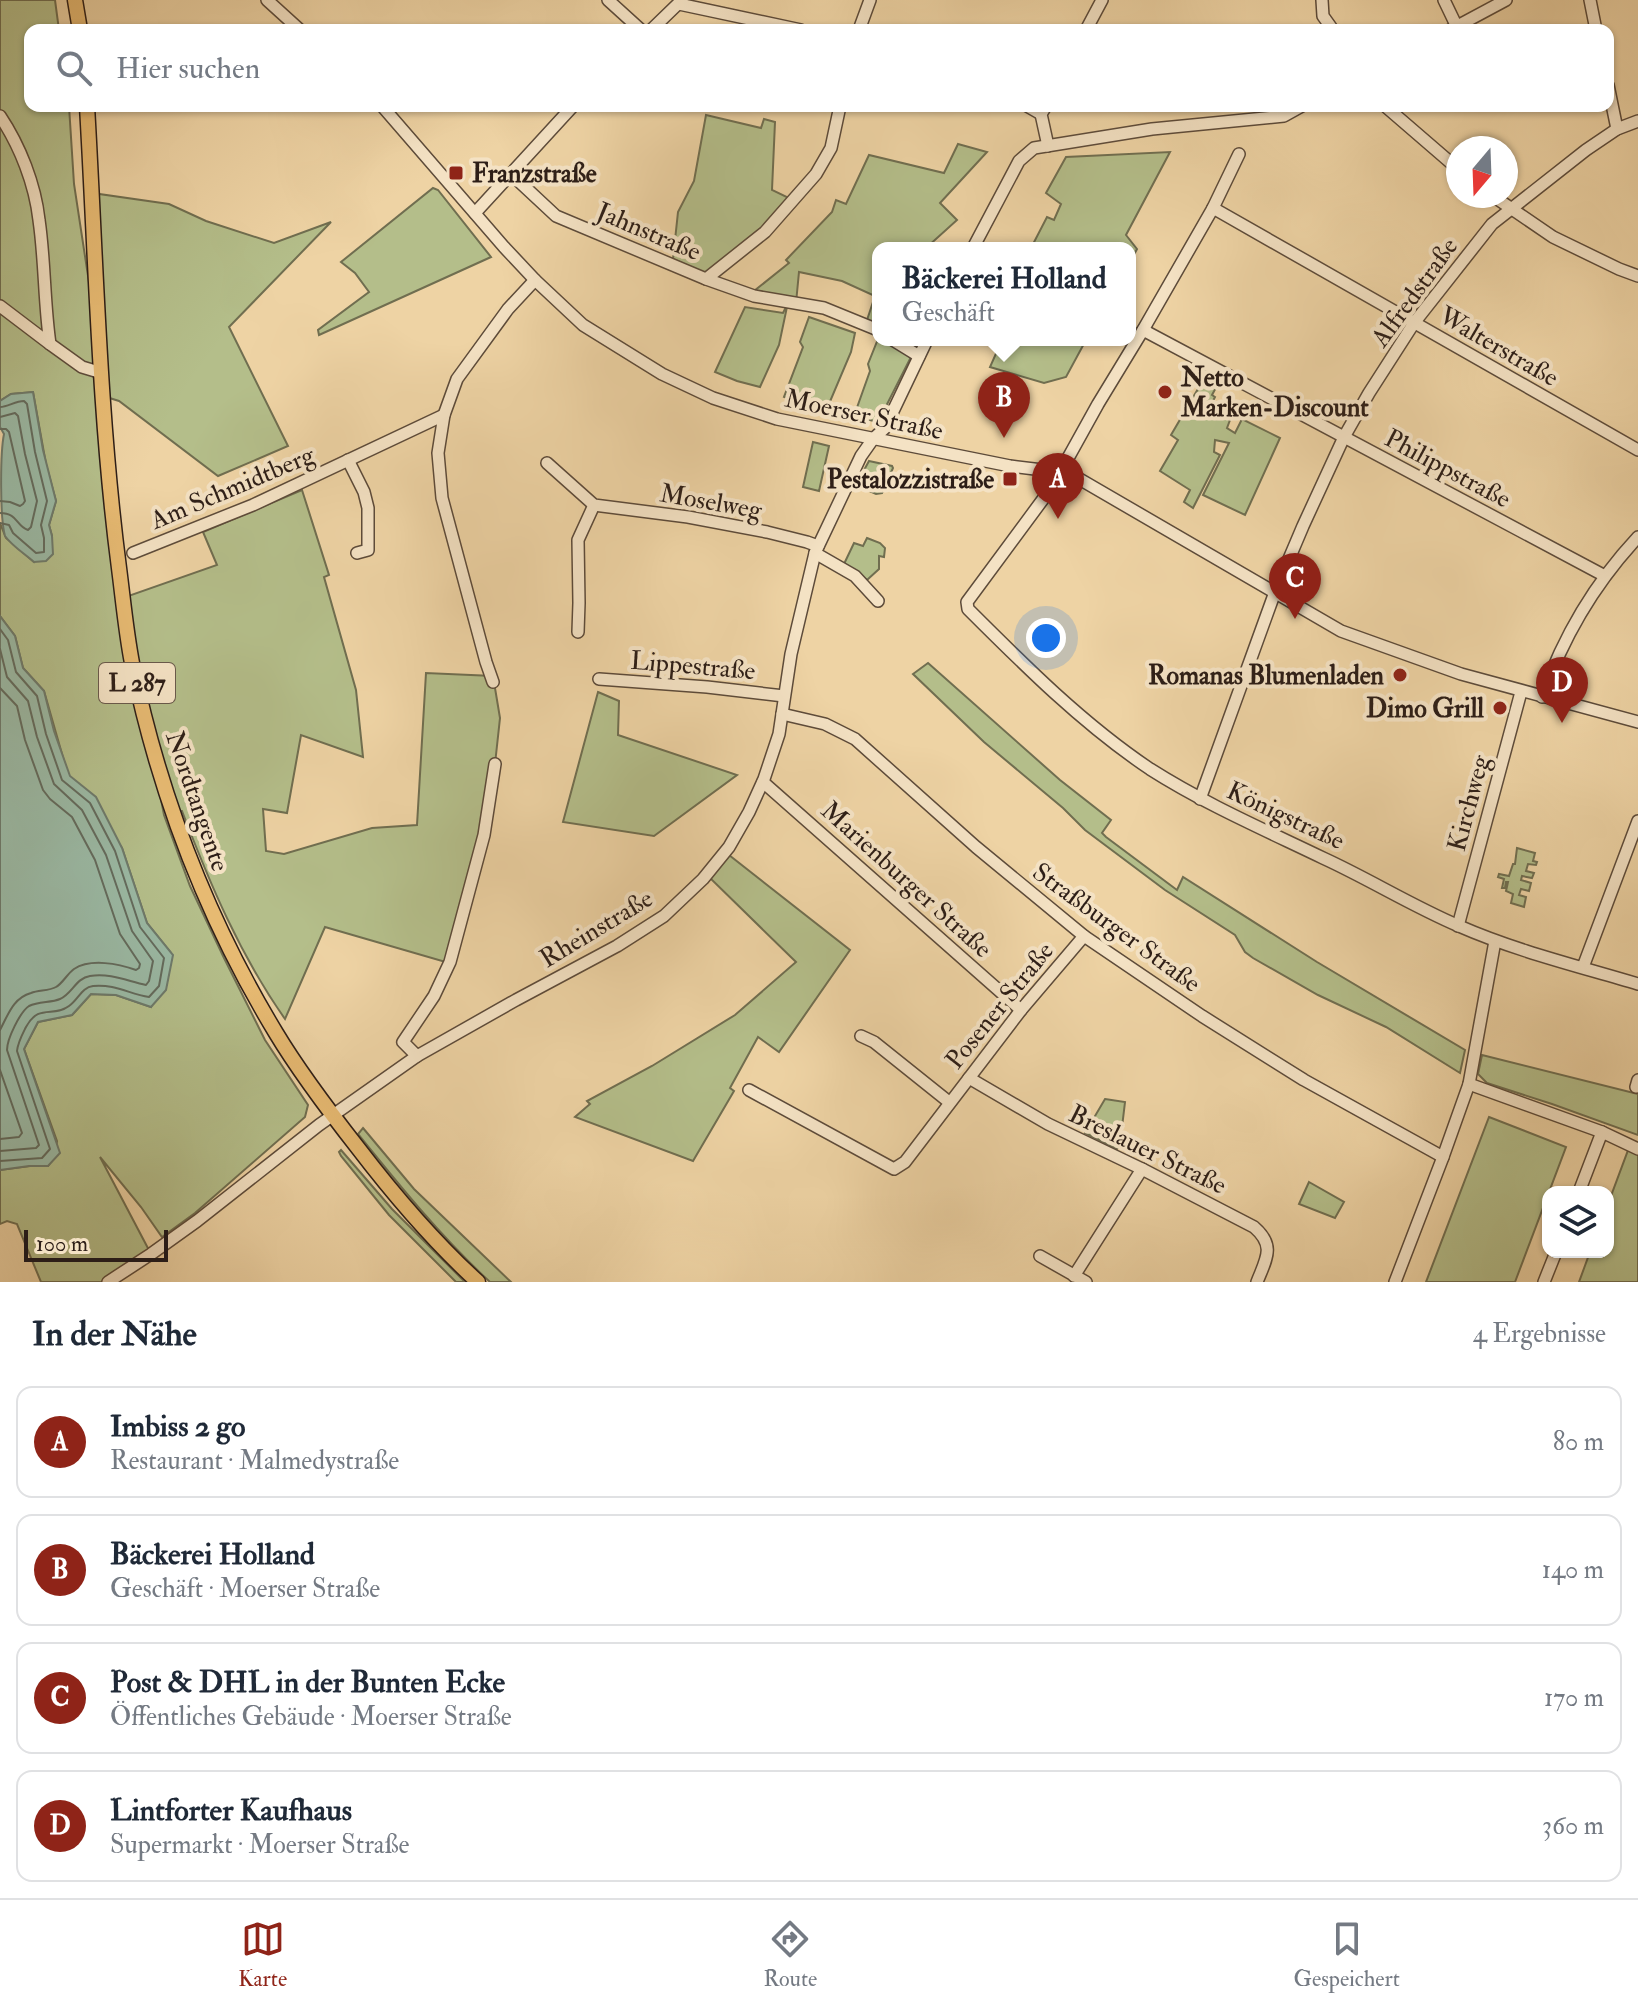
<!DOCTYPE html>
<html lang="de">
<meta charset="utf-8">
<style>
body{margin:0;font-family:"IM FELL Double Pica",serif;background:#f2f2f3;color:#1f2937}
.controls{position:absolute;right:24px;bottom:24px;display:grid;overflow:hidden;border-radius:16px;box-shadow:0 2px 6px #0004}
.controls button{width:72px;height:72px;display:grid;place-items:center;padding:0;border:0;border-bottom:2px solid #e0e1e3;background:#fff;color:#1f2937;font:40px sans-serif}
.compass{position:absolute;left:1446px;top:136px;width:72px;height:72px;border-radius:50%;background:#fff;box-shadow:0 2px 6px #0004;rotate:199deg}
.scale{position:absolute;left:24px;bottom:20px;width:144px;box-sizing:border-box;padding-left:8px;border:4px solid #2d1e17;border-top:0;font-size:22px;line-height:28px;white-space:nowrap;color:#2d1e17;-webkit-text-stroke:6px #f4e2c4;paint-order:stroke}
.you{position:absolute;left:1046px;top:638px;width:28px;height:28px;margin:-20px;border:6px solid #fff;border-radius:50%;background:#1a73e8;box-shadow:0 0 0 12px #1a73e833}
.badge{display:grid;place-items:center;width:52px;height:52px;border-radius:50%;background:#8f2418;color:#fff;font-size:26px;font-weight:700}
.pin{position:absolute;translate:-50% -66px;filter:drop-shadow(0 2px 4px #0008)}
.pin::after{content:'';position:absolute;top:42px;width:28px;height:24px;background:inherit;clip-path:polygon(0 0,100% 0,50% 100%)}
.popup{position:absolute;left:872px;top:242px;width:264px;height:104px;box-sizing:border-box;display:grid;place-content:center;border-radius:16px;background:#fff;filter:drop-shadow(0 2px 6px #0005);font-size:26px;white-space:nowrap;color:#747a83}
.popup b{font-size:30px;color:#1f2937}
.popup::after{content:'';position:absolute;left:50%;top:100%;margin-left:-16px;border:16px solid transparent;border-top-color:#fff}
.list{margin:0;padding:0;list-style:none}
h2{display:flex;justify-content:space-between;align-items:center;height:104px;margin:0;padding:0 32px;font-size:34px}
h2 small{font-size:26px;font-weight:400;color:#747a83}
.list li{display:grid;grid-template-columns:52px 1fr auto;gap:24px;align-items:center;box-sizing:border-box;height:112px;margin:0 16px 16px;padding:0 16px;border:2px solid #e0e1e3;border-radius:16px}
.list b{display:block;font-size:30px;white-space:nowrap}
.list p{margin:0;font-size:26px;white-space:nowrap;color:#747a83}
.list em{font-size:26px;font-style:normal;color:#747a83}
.icon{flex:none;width:44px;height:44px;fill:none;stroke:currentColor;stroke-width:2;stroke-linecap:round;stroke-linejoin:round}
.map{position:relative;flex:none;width:1638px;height:1282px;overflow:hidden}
.search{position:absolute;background:#fff;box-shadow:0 2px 6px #0004;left:24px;right:24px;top:24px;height:88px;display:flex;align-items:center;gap:20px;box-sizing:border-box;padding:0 28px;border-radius:16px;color:#747a83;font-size:30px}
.sheet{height:616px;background:#fff}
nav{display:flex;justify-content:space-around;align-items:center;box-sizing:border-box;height:112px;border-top:2px solid #e0e1e3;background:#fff;font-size:22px;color:#747a83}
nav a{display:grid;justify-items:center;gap:4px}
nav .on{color:#8f2418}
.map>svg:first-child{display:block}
.green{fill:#b4be8a;stroke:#706e50;stroke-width:2}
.water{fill:#9ab8a3;stroke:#6e7a6b;stroke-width:2}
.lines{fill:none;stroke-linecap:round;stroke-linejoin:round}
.shore{stroke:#646b5d;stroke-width:2}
.minor-casing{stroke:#5d4b3a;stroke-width:14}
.major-casing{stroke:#2d1e17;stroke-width:17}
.minor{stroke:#f4e2c4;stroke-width:11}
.major{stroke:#e7ba72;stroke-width:14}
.poi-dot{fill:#8f2418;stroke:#f4e2c4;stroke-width:3}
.labels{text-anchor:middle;stroke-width:8;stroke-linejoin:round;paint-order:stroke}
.shield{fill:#f4e2c4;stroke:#69594b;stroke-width:2}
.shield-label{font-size:24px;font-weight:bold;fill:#2d1e17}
.poi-label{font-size:26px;font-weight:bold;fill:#2d1e17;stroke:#f4e2c4;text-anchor:end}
.street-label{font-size:26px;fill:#2d1e17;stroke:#f4e2c4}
</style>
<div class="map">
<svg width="1638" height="1282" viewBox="0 0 1638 1282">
<rect width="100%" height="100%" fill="#eed3a4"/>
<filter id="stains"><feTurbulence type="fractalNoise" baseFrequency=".0025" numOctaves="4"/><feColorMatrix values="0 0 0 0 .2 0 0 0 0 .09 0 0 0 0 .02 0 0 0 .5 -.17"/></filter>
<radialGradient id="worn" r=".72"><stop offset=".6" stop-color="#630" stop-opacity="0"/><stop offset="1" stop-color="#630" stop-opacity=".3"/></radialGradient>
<g class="green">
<path d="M 0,0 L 55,0 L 59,30 L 30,30 L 30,106 L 69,106 L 74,184 L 99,348 L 92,193 L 169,204 L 206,221 L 274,243 L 331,222 L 229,327 L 288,446 L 218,476 L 119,401 L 103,396 L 123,598 L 217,565 L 203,532 L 302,490 L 329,575 L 324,577 L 356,690 L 363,757 L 301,735 L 287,813 L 263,809 L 266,851 L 284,854 L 372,828 L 417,825 L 426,673 L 493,676 L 500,718 L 495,764 L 449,963 L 325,927 L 285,1019 C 240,955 210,884 182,811 L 172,811 L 148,732 L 164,815 L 190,886 L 224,958 L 265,1040 L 308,1105 L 305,1117 L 195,1213 L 162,1237 L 141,1207 L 100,1157 L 151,1254 L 108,1282 L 41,1282 L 17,1224 L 7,1221 L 0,1224 L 0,1170 L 30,1166 L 48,1166 L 55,1156 L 57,1141 L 24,1049 L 38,1022 L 72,1015 L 91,994 L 116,995 L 151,1007 L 171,953 L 147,923 L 122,848 L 68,775 L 44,691 L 23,668 L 15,636 L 0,616 L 0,523 L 6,538 L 34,562 L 52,536 L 49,525 L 56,501 L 46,464 L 33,392 L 11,394 L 0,401 Z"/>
<polygon points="706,115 761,128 764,119 775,122 772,190 793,200 710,276 673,259 678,212 694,181"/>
<polygon points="958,144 987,152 940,203 957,220 926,248 878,248 878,326 867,320 875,296 842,281 799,272 796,303 788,302 779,345 760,387 737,381 715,372 745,307 783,313 788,303 749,295 789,263 786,260 832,212 836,200 846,204 869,155 944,173"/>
<polygon points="1170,152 1126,235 1137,249 1130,262 1130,248 1031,248 1047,217 1054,220 1061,204 1046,193 1066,157"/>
<polygon points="433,188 438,190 491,257 319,335 318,330 369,292 355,273 341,262"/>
<polygon points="809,317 855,333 851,352 826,411 784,397 803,347 800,342"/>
<polygon points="878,339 891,340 911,357 878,422 854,416 870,371 868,364"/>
<polygon points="1002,340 1086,340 1066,377 1044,383 990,367"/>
<polygon points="1199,374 1210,380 1207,387 1210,389 1214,382 1218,384 1212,395 1215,397 1208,410 1230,420 1227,428 1235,433 1242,419 1280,438 1245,515 1203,495 1229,443 1215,440 1214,452 1220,455 1193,508 1184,502 1190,490 1160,471 1178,440 1171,435 1202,382 1197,379"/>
<polygon points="813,442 829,446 819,491 803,487"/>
<polygon points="869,461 892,466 893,468 882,493 876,494 858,486 857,483"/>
<polygon points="867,538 880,543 885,548 884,557 879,556 879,569 867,580 844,564 854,543 863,546"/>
<polygon points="928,663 1060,780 1111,820 1102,833 1106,837 1177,890 1183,877 1317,962 1465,1050 1460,1073 1386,1027 1318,995 1253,958 1245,952 1235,935 1165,890 1085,830 1063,808 984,742 913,674"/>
<polygon points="598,692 619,701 618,735 737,775 654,836 563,822"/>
<polygon points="1517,848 1535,853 1533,861 1537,862 1536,865 1528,864 1526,871 1534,873 1532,878 1522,876 1521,880 1531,883 1529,891 1521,889 1519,895 1526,897 1524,907 1511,903 1513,894 1506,891 1508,882 1506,882 1505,888 1502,888 1504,879 1498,877 1499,874 1509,876 1513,864 1515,864"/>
<polygon points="729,855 850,950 779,1052 758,1037 730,1088 734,1091 693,1161 575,1117 590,1104 587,1101 652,1066 735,1015 796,962 710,878"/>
<polygon points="1482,1055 1638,1094 1638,1135 1552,1104 1487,1083 1478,1074"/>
<polygon points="1105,1099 1125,1102 1120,1144 1117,1149 1085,1133"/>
<polygon points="1489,1117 1566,1147 1515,1282 1426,1282"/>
<path d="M 363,1128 L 414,1189 L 511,1282 L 490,1282 C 441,1237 399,1185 358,1134 Z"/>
<polygon points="1630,1145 1638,1149 1638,1282 1579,1282 1590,1252 1608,1252 1608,1204"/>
<polygon points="341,1150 392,1209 465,1282 456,1282 389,1215 341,1156 339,1152"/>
<polygon points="1309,1182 1344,1202 1335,1218 1299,1204"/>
</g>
<g class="water">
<path d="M 33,392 L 43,450 L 56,501 L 49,525 L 52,536 L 53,554 L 46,561 L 34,562 C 25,554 12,546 5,536 C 0,519 0,454 4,434 L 0,427 L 0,401 L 11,394 Z"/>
<polygon points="0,616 15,636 23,668 44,691 54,731 70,776 96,797 122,848 147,923 173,955 166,990 151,1007 116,995 91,994 72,1015 38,1022 24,1049 60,1153 48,1166 29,1166 0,1170"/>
</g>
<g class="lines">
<g class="shore">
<path d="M 0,407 C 8,407 15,401 24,401 L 27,404 L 35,452 L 47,501 L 41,525 L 44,538 L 44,552 L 36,553 L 13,533 L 9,525 L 0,523"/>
<path d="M 0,417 L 15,413 L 18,416 L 25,454 L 37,501 L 31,527 L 28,530 C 16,526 18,513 0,513"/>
<polyline points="0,429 6,429 9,432 25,501 23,504 20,506 10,502 0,501"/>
<path d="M 0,629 L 8,640 L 16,672 L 37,696 L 46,734 L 62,780 L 90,803 L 115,851 L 140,927 L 164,958 L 159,986 L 149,997 C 129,994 116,984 93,986 C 82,987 78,1000 69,1006 C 53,1018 39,1003 26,1027 C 22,1035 18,1042 17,1051 L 50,1149 L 42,1158 L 0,1161"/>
<path d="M 0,649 L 7,677 L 28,701 L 37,737 L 54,784 L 82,810 L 106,855 L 132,931 L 153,961 L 149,981 L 146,985 C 127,981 111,973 90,976 C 76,978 72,994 60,999 C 51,1003 39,1001 29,1006 C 20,1012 7,1039 7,1050 L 39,1145 L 36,1148 L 0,1151"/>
<path d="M 0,688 L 17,706 L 25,740 L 43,790 L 50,799 L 72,817 L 95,860 L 120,934 L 140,964 L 139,968 L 136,970 C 119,964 91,958 74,969 C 67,974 63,983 56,987 C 49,991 39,990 31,993 C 13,998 8,1015 0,1030"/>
<polyline points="0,1070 22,1133 19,1137 0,1139"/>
</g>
<defs>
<g id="minor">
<polyline points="267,0 300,30"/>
<polyline points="608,0 641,30"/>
<polyline points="1322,0 1323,16 1333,30"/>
<polyline points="1444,0 1457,27"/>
<polyline points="1590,0 1596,30"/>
<polyline points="679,4 801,30"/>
<polyline points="651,30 682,0"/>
<polyline points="859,30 870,0"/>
<polyline points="1086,30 1102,0"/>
<polyline points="1450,30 1506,0"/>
<polyline points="1608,85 1617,129"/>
<polyline points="382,106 504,247 535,280 583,325 662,374 713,398 777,419 1010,466 1059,472 1076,477 1341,631 1461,674 1638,722"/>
<polyline points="1027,106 1041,114"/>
<polyline points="1046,106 1041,114 1048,146"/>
<polyline points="1385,106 1458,169"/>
<path d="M 0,116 C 20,146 35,184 39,220 C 45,261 44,303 50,344 L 82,367 L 102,373"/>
<path d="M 1239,154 L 1213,208 L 1143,330 L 1098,404 L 1052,487 L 967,602 L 968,609 C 1025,666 1083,724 1150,769 C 1205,804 1265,830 1323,858 C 1369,879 1412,906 1459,926 C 1516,951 1578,966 1638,984"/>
<polyline points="511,174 556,216 706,279 765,232 816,174 831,148 840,106"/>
<polyline points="1493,196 1553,237 1619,269 1638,276"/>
<polyline points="1213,208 1638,450"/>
<polyline points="475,213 573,106"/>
<polyline points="973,248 1019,161 1034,148 1152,129 1284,116 1302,106"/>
<polyline points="706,279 754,296 824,308 878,330"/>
<polyline points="0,306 50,344"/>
<polyline points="1143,330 1605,576"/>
<polyline points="893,340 919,356"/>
<polyline points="348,460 364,492 368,508 368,550 357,553"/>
<polyline points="547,463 594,505 688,517 767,532 807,542 818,546"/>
<polyline points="133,553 253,505 444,415"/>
<polyline points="815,553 855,576 878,601"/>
<polyline points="578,632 579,603 578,540 594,505"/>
<polyline points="599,679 707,687 784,696"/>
<polyline points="493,682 486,662 442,498 438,453 444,415 457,379 508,309 535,280"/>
<path d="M 1542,697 C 1563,637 1595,583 1638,537"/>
<polyline points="782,714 825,724 855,739 976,847 1084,936 1202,1016 1304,1080 1443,1157"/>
<polyline points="763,782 1021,1010"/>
<polyline points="1200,799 1275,592 1303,526 1344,437 1369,393 1414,323 1492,224 1586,150 1617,129 1638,121"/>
<polyline points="1458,926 1521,692"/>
<polyline points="1583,967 1638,821"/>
<polyline points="861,1036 874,1042 949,1102"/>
<polyline points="417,1056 403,1042 434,996 450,962 484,835 495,764"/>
<path d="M 969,1078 L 1048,1124 L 1142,1169 L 1254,1227 C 1276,1246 1266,1259 1257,1282"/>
<polyline points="1469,1084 1602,1132 1638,1149"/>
<polyline points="1636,1087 1638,1080"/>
<polyline points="749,1090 894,1169 905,1162 1021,1010 1084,936"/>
<polyline points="1579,1192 1602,1132"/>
<polyline points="1040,1256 1086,1282"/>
<polyline points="1074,1276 1142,1169"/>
<polyline points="108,1282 151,1254 197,1221 319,1125 417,1056 516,1000 617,946 664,916 703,879 729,847 749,812 764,779 779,734 791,654 815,553 861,456 873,439 885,428 927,340"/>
<polyline points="1395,1282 1443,1157 1469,1084 1495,941"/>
<polyline points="1544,1282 1556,1252"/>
</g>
<g id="major">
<polyline points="75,0 80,30"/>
<path d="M 87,106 C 96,260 99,415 119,568 C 123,599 126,632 132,663 C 159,793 207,919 276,1033 C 300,1073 329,1111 358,1148 C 394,1195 434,1242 478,1282"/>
</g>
</defs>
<use href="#minor" class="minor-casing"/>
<use href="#major" class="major-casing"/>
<use href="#minor" class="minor"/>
<use href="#major" class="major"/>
</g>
<g class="poi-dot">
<rect x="448" y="165" width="16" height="16" rx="4"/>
<circle cx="1165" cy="392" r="8"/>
<rect x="1002" y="471" width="16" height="16" rx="4"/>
<circle cx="1400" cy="675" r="8"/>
<circle cx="1500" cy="708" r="8"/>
</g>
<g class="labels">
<rect class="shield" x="99" y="663" width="76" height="40" rx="6"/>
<g class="shield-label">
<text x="137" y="691">L 287</text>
</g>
<g class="poi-label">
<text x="472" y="182" text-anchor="start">Franzstraße</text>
<text x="1181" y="386" text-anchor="start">Netto<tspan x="1181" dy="30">Marken-Discount</tspan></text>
<text x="994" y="488">Pestalozzistraße</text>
<text x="1384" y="684">Romanas Blumenladen</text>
<text x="1484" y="717">Dimo Grill</text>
</g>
<g class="street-label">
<text transform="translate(649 231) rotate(23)" y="9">Jahnstraße</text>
<text transform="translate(1414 292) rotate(-54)" y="9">Alfredstraße</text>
<text transform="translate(1499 346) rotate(30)" y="9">Walterstraße</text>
<text transform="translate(864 414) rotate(12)" y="9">Moerser Straße</text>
<text transform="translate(1448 468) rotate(28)" y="9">Philippstraße</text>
<text transform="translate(232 487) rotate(-23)" y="9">Am Schmidtberg</text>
<text transform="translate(711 501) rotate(10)" y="9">Moselweg</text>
<text transform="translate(693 665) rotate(5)" y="9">Lippestraße</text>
<text transform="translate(198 801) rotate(71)" y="9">Nordtangente</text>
<text transform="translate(1468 803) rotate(-75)" y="9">Kirchweg</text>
<text transform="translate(1286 815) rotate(25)" y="9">Königstraße</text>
<text transform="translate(907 879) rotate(42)" y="9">Marienburger Straße</text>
<text transform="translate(1117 927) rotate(36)" y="9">Straßburger Straße</text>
<text transform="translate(596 928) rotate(-31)" y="9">Rheinstraße</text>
<text transform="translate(999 1005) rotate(-51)" y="9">Posener Straße</text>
<text transform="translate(1148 1149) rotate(26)" y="9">Breslauer Straße</text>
</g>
</g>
<rect width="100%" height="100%" filter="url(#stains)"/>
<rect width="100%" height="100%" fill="url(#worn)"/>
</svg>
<div class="controls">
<button><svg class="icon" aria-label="layers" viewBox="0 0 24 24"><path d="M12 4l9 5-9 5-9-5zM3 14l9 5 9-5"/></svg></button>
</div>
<svg class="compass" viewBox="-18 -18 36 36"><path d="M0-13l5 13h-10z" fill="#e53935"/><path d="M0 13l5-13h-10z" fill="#747a83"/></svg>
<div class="scale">100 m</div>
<div class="you"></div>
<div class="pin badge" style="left:1058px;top:519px">A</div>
<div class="pin badge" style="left:1004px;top:438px">B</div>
<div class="popup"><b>Bäckerei Holland</b>Geschäft</div>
<div class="pin badge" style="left:1295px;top:619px">C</div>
<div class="pin badge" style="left:1562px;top:723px">D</div>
<div class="search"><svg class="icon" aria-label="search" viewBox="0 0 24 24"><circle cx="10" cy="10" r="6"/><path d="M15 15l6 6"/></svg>Hier suchen</div>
</div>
<section class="sheet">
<h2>In der Nähe<small>4 Ergebnisse</small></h2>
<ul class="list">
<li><span class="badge">A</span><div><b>Imbiss 2 go</b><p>Restaurant · Malmedystraße</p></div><em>80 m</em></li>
<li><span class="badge">B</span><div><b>Bäckerei Holland</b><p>Geschäft · Moerser Straße</p></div><em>140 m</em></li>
<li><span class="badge">C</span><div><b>Post &amp; DHL in der Bunten Ecke</b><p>Öffentliches Gebäude · Moerser Straße</p></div><em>170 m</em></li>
<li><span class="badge">D</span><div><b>Lintforter Kaufhaus</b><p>Supermarkt · Moerser Straße</p></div><em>360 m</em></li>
</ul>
</section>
<nav>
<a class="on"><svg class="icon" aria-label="map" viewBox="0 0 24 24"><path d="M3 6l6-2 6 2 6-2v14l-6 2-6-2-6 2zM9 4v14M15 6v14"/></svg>Karte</a>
<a><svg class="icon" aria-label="directions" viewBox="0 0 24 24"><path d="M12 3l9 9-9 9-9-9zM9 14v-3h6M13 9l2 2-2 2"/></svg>Route</a>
<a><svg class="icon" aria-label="saved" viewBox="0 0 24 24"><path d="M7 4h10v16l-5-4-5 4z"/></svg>Gespeichert</a>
</nav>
